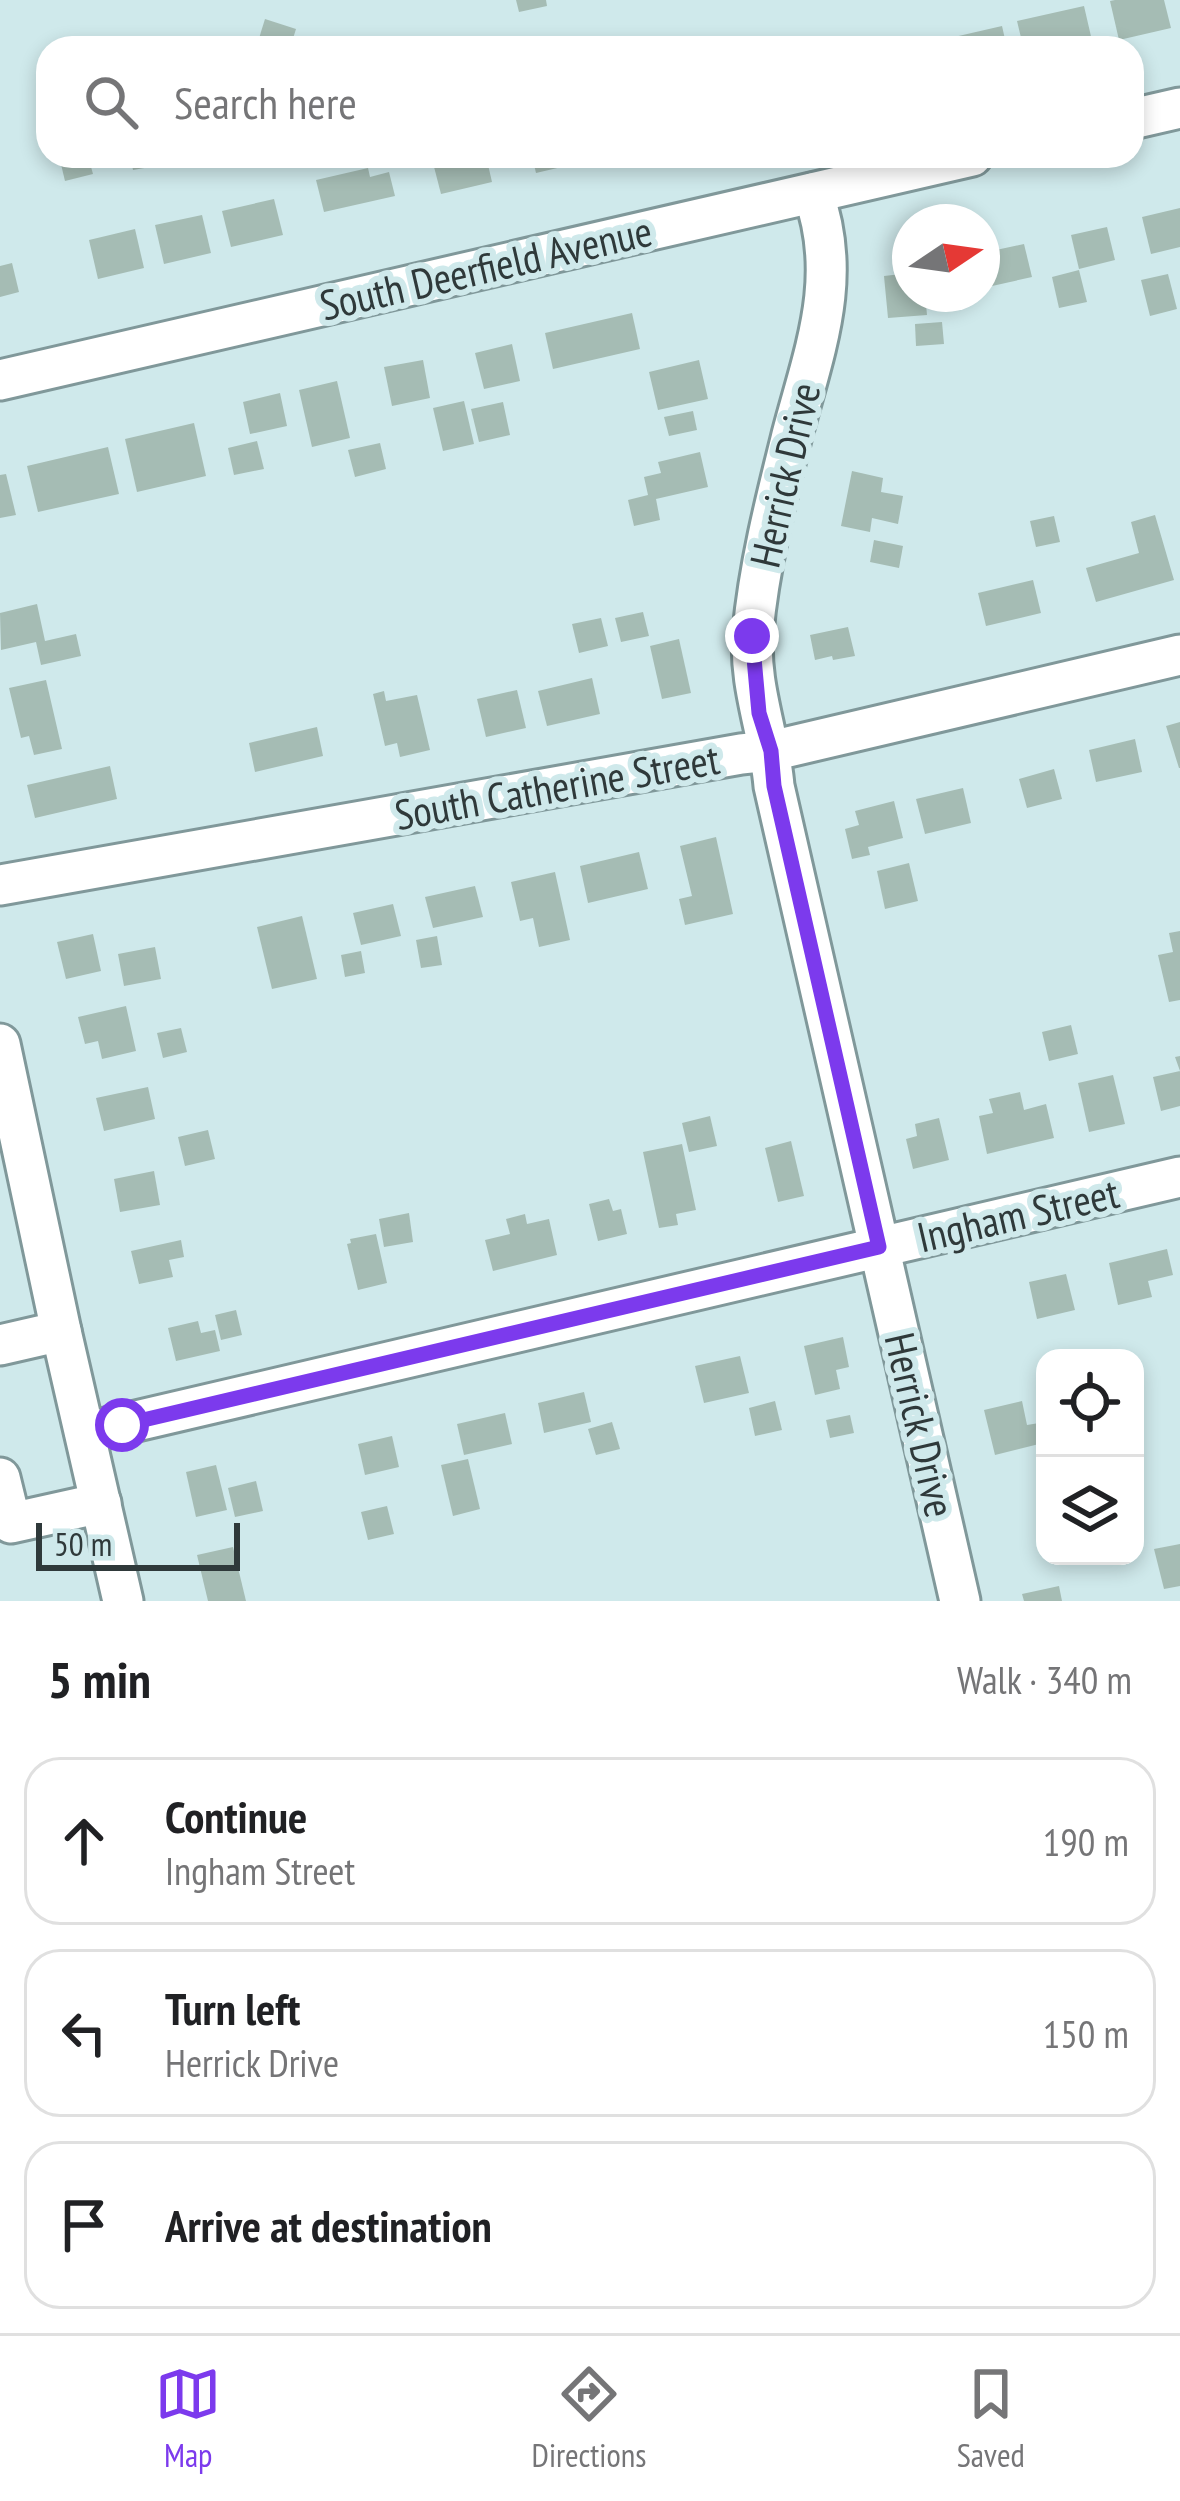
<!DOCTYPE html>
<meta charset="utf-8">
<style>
body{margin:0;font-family:"PT Sans Narrow",sans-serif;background:#f2f2f2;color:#202124}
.controls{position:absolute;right:36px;bottom:36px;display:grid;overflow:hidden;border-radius:24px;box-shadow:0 6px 18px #0003}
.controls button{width:108px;height:108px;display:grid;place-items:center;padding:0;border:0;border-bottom:3px solid #e0e0e0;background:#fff;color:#202124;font:60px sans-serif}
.compass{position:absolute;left:892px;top:204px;width:108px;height:108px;border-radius:50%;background:#fff;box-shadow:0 6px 18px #0003;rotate:77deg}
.scale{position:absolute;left:36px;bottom:30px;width:204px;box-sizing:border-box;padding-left:12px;border:6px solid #2f393a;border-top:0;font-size:33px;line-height:42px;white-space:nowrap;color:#2f393a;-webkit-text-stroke:9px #cfe9eb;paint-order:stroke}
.stop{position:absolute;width:36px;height:36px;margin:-27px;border:9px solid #7c3aed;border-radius:50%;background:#fff}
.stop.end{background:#7c3aed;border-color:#fff;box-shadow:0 3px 12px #0008}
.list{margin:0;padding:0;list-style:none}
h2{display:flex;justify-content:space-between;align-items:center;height:156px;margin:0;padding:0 48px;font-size:51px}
h2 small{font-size:39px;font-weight:400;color:#757577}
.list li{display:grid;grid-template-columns:78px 1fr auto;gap:36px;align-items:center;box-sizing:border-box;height:168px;margin:0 24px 24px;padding:0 24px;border:3px solid #e0e0e0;border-radius:36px}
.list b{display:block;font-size:45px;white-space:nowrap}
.list p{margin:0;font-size:39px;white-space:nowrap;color:#757577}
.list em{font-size:39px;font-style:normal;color:#757577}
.icon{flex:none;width:66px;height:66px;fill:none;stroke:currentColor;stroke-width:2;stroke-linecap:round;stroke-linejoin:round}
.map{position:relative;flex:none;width:1180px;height:1601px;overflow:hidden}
.search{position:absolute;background:#fff;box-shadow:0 6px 18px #0003;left:36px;right:36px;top:36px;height:132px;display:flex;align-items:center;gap:30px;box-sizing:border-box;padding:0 42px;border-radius:36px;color:#757577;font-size:45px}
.sheet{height:732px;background:#fff}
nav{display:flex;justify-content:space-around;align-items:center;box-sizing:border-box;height:168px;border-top:3px solid #e0e0e0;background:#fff;font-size:33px;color:#757577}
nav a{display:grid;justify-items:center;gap:6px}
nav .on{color:#7c3aed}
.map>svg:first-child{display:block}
.building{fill:#a5bcb4}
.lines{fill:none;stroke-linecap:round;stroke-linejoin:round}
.minor-casing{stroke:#80989a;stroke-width:45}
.minor{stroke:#fff;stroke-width:39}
.route{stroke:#7c3aed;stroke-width:15}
.labels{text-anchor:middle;stroke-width:12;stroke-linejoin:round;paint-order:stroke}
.street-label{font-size:42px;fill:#2f393a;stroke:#cfe9eb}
</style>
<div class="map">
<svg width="1180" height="1601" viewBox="0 0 1180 1601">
<rect width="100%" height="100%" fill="#cfe9eb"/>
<g class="building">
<polygon points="516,0 546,0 547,6 519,12"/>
<polygon points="1115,0 1164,0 1171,28 1119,40 1110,1"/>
<polygon points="1084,6 1093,45 1079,48 1041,48 1039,42 1023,46 1017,21"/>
<polygon points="265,19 296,29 290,48 256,48"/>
<polygon points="1002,26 1007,48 915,48 915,46"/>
<polygon points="59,156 88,156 93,174 65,181"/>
<polygon points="130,156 159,156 161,165 133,170"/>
<polygon points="446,156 486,156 492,182 441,194 432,159"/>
<polygon points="532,156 600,156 600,158 536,173"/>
<polygon points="368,168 370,177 389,172 395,196 324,212 316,180"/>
<polygon points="274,199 283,235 231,247 222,211"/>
<polygon points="1180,208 1180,247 1151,254 1142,217"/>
<polygon points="202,215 211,253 164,264 155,225"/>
<polygon points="1107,227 1115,260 1079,269 1071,235"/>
<polygon points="135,229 144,268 98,279 89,240"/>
<polygon points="1024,244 1032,277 983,288 982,253"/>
<polygon points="12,263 19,292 0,297 0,266"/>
<polygon points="1079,270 1087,302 1059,308 1052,277"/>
<polygon points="910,273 910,294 925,294 927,315 888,318 884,276"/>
<polygon points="1168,274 1177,309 1150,316 1141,280"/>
<polygon points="632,313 640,349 553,369 545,333"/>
<polygon points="942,322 944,344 916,346 915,324"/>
<polygon points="512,344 520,381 484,389 475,353"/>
<polygon points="423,360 430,398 392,406 384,367"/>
<polygon points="699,360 708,399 658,410 649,372"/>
<polygon points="337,381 350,438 312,447 299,390"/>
<polygon points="280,393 287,426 250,434 243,402"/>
<polygon points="464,401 474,444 443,451 433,408"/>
<polygon points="503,402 510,435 479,442 471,409"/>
<polygon points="693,411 697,430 669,436 664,417"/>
<polygon points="194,423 206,476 137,492 125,439"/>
<polygon points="257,441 264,469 234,475 228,448"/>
<polygon points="380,443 386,469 355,477 348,450"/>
<polygon points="108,447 119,494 38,512 27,466"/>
<polygon points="700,452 708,487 656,499 660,520 634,526 628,500 648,495 644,477 661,473 658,462"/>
<polygon points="852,471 883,478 881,492 903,496 898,524 872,518 870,532 841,526"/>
<polygon points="6,474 16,515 0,518 0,475"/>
<polygon points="1155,515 1174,580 1096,602 1086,568 1139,553 1131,522"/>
<polygon points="1054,516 1060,542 1036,547 1030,521"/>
<polygon points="874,540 903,546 899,568 870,562"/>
<polygon points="1033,580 1041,613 986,626 978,593"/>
<polygon points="37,604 45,641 76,634 81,656 41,665 36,642 1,650 0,613"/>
<polygon points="643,612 649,636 621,642 615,618"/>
<polygon points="601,618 608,646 579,653 572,624"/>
<polygon points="848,627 855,656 833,660 832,656 815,660 810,635"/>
<polygon points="679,639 691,693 662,699 650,646"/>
<polygon points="592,678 600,714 547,726 538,691"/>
<polygon points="46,680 62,749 34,755 29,736 21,738 9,688"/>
<polygon points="517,690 526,728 486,737 477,699"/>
<polygon points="384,691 386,701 417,695 430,750 400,757 397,743 385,746 373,694"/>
<polygon points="1180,722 1180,768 1179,768 1166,726"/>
<polygon points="317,727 323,756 255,772 249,743"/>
<polygon points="1135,739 1142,772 1096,782 1089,750"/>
<polygon points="110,766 117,799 35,818 27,785"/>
<polygon points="1054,769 1062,799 1027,808 1019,779"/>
<polygon points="963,788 971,823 925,834 916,799"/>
<polygon points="894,801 903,838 868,847 870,855 852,859 845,829 859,825 855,811"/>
<polygon points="716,837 733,914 685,925 679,899 692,896 680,846"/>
<polygon points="639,852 648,889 588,903 580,866"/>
<polygon points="909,863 918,901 885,909 877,871"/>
<polygon points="555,872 570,940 539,947 533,918 520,921 511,882"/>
<polygon points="475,886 483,917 433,928 425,897"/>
<polygon points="393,904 401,936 361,945 353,913"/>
<polygon points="302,916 317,979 272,989 257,927"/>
<polygon points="1180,931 1180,1000 1169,1002 1158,955 1173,952 1169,933"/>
<polygon points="93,934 101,971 66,979 57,942"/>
<polygon points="437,936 442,965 421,968 416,940"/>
<polygon points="155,947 161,979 124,986 118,954"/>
<polygon points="361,951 365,973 345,977 341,955"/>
<polygon points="126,1006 136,1051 102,1059 98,1041 85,1044 78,1017"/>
<polygon points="1071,1025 1078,1054 1049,1061 1042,1032"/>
<polygon points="181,1028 187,1052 163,1058 157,1033"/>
<polygon points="1180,1056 1180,1106 1161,1111 1153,1077 1180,1071 1175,1057"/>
<polygon points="1113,1075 1125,1124 1089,1132 1078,1083"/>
<polygon points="148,1087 155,1119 104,1131 96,1098"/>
<polygon points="1020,1092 1024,1110 1046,1104 1054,1138 987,1154 979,1116 993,1113 989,1099"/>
<polygon points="710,1116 717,1146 689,1152 682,1123"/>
<polygon points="939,1118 949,1160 913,1169 906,1139 917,1136 915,1124"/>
<polygon points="208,1130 215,1159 185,1166 178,1137"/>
<polygon points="791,1141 804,1196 778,1202 765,1148"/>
<polygon points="682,1144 696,1210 676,1214 678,1225 659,1228 643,1152"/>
<polygon points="154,1171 160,1205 120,1212 114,1179"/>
<polygon points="609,1199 613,1211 621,1209 627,1234 598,1241 589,1204"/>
<polygon points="409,1213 413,1242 384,1247 379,1219"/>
<polygon points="525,1214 527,1224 549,1219 557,1255 493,1271 485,1240 510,1234 506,1219"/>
<polygon points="376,1234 387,1283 358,1290 347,1244 351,1243 350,1239"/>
<polygon points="181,1240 184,1257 169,1260 173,1277 139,1284 131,1251"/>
<polygon points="1167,1249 1173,1275 1148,1281 1152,1297 1118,1305 1109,1263"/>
<polygon points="1066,1274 1075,1310 1037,1319 1029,1282"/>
<polygon points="236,1310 242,1335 221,1340 215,1315"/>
<polygon points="198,1321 201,1333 215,1330 220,1351 176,1361 168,1328"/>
<polygon points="843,1337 849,1367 836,1370 840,1389 815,1395 804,1346"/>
<polygon points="740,1356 749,1393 704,1403 695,1366"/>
<polygon points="584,1392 591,1422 544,1433 538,1403"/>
<polygon points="775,1401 782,1430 755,1436 749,1408"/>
<polygon points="1022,1401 1027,1425 1039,1423 1043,1443 995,1455 984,1410"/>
<polygon points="505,1413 512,1444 464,1455 457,1424"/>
<polygon points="850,1415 854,1433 830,1438 826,1420"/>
<polygon points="612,1422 620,1449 596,1455 588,1429"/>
<polygon points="392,1436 399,1467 365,1475 358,1444"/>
<polygon points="468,1459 480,1509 453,1516 441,1465"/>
<polygon points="216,1465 227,1510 196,1517 186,1472"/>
<polygon points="256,1481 263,1511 235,1517 228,1488"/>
<polygon points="387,1506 394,1534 368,1540 361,1512"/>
<polygon points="1180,1544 1180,1586 1164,1589 1154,1549"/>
<polygon points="233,1547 246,1601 208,1601 197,1555"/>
<polygon points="1059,1586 1062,1601 1024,1601 1022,1594"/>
</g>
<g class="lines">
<defs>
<g id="minor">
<polyline points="1132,119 1180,108"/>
<path d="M 813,193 C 844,279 814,351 792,435 C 776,499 759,566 753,632 C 748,685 770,735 774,786 L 960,1601"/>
<polyline points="0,380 972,156"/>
<polyline points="0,885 741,754 771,751 1180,655"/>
<polyline points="0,1044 61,1331 123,1601"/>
<polyline points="0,1345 61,1331"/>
<polyline points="85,1433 1180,1177"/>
<polyline points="0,1478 11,1523 101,1503"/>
</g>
</defs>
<use href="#minor" class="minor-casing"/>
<use href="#minor" class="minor"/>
</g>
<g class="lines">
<polyline class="route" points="122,1425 879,1247 774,786 771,751 759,713 752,636"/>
</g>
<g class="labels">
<g class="street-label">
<text transform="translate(486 268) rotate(-13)" y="15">South Deerfield Avenue</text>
<text transform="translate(785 475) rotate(-77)" y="15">Herrick Drive</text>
<text transform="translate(557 787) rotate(-10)" y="15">South Catherine Street</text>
<text transform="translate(1018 1215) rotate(-13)" y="15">Ingham Street</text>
<text transform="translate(920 1425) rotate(77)" y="15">Herrick Drive</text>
</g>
</g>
</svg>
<div class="controls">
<button><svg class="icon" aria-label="locate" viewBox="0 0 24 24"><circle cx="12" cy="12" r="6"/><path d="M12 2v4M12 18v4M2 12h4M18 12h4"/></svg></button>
<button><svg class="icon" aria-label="layers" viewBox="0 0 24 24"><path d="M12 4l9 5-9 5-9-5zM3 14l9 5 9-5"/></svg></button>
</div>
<svg class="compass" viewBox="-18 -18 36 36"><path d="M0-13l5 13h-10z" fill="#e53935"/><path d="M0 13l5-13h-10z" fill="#757577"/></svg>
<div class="scale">50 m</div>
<div class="stop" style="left:122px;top:1425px"></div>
<div class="stop end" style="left:752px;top:636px"></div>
<div class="search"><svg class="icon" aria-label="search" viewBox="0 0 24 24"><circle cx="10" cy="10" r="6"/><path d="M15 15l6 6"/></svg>Search here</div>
</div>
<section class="sheet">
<h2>5 min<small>Walk · 340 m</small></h2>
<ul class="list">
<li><svg class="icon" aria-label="ahead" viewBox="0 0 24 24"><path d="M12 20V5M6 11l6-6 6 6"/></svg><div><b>Continue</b><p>Ingham Street</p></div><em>190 m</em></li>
<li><svg class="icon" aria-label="left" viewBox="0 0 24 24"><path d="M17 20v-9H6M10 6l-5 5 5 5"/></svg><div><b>Turn left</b><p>Herrick Drive</p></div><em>150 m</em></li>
<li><svg class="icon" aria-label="arrive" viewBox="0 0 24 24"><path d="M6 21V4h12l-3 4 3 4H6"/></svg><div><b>Arrive at destination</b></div></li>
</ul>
</section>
<nav>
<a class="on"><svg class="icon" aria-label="map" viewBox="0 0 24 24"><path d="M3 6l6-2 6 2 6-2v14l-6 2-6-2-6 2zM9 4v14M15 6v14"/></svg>Map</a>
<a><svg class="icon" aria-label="directions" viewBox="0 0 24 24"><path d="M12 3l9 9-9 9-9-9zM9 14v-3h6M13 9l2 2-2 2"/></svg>Directions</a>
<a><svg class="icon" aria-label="saved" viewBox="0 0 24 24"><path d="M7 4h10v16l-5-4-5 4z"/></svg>Saved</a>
</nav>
